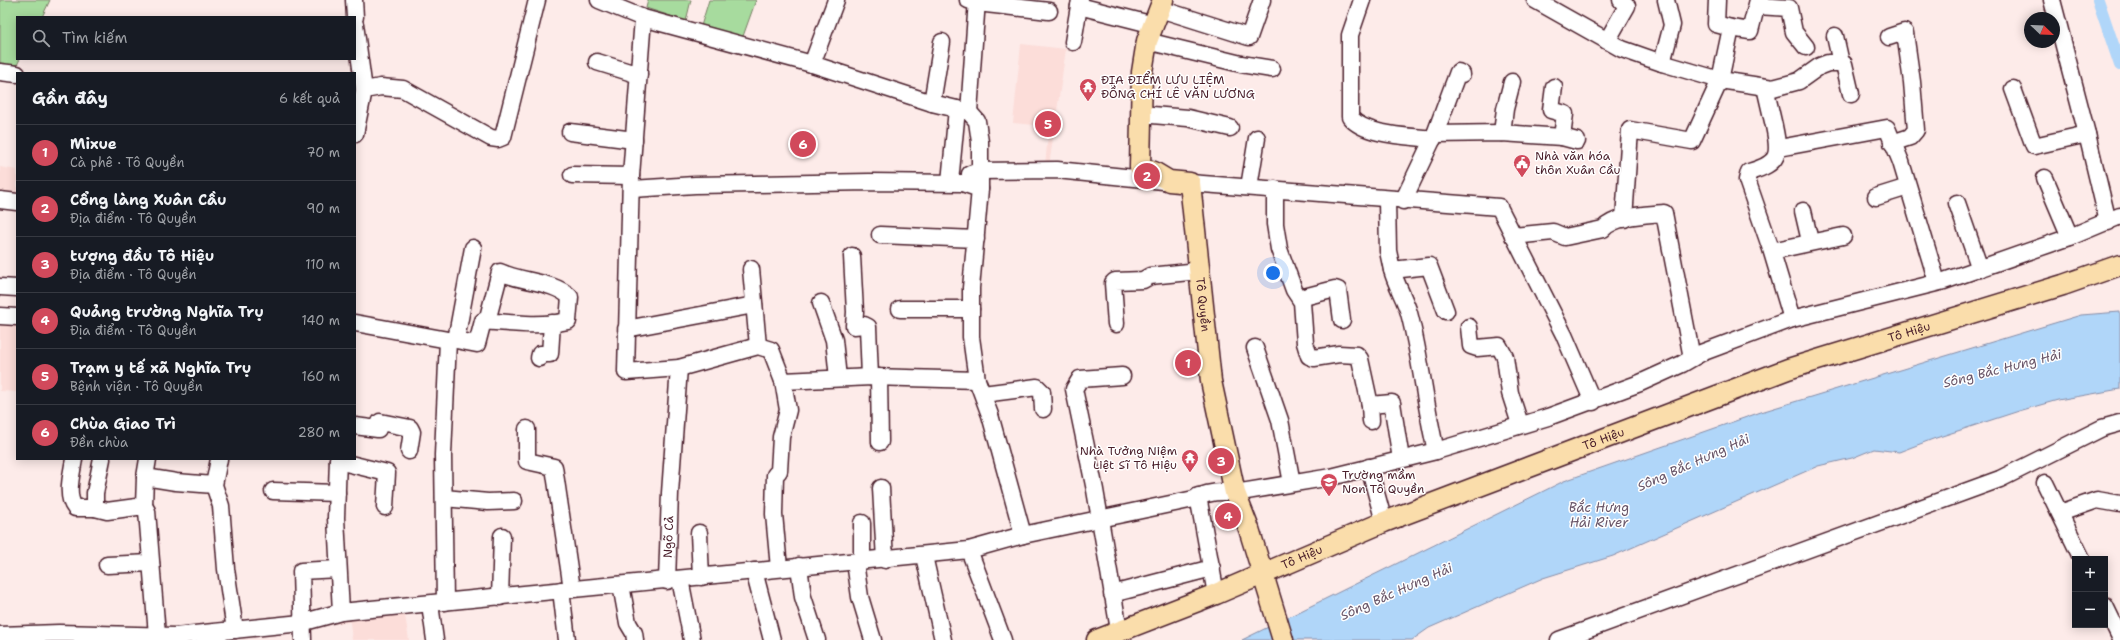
<!DOCTYPE html>
<html lang="vi">
<meta charset="utf-8">
<style>
body{margin:0;font-family:"Shantell Sans",sans-serif;background:#242831;color:#f1f3f6}
.controls{position:absolute;right:12px;bottom:12px;display:grid;overflow:hidden;border-radius:0px;box-shadow:0 2px 10px #0003}
.controls button{width:36px;height:36px;display:grid;place-items:center;padding:0;border:0;border-bottom:1px solid #363941;background:#171b24;color:#f1f3f6;font:20px sans-serif}
.compass{position:absolute;left:2024px;top:12px;width:36px;height:36px;border-radius:50%;background:#171b24;box-shadow:0 2px 10px #0003;rotate:113deg}
.you{position:absolute;left:1273px;top:273px;width:14px;height:14px;margin:-10px;border:3px solid #fff;border-radius:50%;background:#1a73e8;box-shadow:0 0 0 6px #1a73e833}
.badge{display:grid;place-items:center;width:26px;height:26px;border-radius:50%;background:#d1495b;color:#fff;font-size:13px;font-weight:700}
.pin{position:absolute;translate:-50% -50%;border:2px solid #fff;box-shadow:0 1px 4px #0006}
.list{margin:0;padding:0;list-style:none}
h2{display:flex;justify-content:space-between;align-items:center;height:52px;margin:0;padding:0 16px;font-size:17px}
h2 small{font-size:13px;font-weight:400;color:#9ea1a6}
.list li{display:grid;grid-template-columns:26px 1fr auto;gap:12px;align-items:center;box-sizing:border-box;height:56px;padding:0 16px;border-top:1px solid #363941}
.list b{display:block;font-size:15px;white-space:nowrap}
.list p{margin:0;font-size:13px;white-space:nowrap;color:#9ea1a6}
.list em{font-size:13px;font-style:normal;color:#9ea1a6}
.icon{flex:none;width:22px;height:22px;fill:none;stroke:currentColor;stroke-width:2;stroke-linecap:round;stroke-linejoin:round}
.map{position:relative;flex:none;width:2120px;height:640px;overflow:hidden}
.search{position:absolute;background:#171b24;box-shadow:0 2px 10px #0003;left:16px;top:16px;width:340px;height:44px;display:flex;align-items:center;gap:10px;box-sizing:border-box;padding:0 14px;border-radius:0px;color:#9ea1a6;font-size:15px}
.panel{position:absolute;background:#171b24;box-shadow:0 2px 10px #0003;left:16px;top:72px;width:340px;height:388px;border-radius:0px}
.map>svg:first-child{display:block}
.built{fill:#fcddd9}
.green{fill:#a7db9e;stroke:#787d64}
.water{fill:#b0d6f9;stroke:#878da7}
.lines{fill:none;stroke-linecap:round;stroke-linejoin:round}
.canal{stroke:#b0d6f9;stroke-width:12}
.minor-casing{stroke:#4a1f2b;stroke-width:19}
.major-casing{stroke:#4a1f2b;stroke-width:23}
.minor{stroke:#fff;stroke-width:16}
.major{stroke:#faddab;stroke-width:20}
.labels{text-anchor:middle;stroke-width:3;stroke-linejoin:round;paint-order:stroke}
.poi-label{font-size:12px;fill:#4a1f2b;stroke:#fff;text-anchor:start}
.street-label{font-size:12px;fill:#4a1f2b;stroke:#fff}
.water-label{font-size:13px;font-style:italic;fill:#695669;stroke:#fff}
</style>
<div class="map">
<svg width="2120" height="640" viewBox="0 0 2120 640">
<rect width="100%" height="100%" fill="#fdebe9"/>
<filter id="ink" filterUnits="userSpaceOnUse"><feTurbulence type="fractalNoise" baseFrequency=".025" numOctaves="2"/><feDisplacementMap in="SourceGraphic" scale="8" xChannelSelector="R" yChannelSelector="G"/><feConvolveMatrix kernelMatrix="1 2 1 2 8 2 1 2 1" color-interpolation-filters="sRGB"/></filter>
<g filter="url(#ink)">
<g class="built">
<polygon points="1021,44 1066,49 1049,166 1045,166 1048,134 1045,126 1013,123"/>
<polygon points="0,167 17,170 17,202 0,200"/>
<polygon points="0,316 17,317 17,392 0,391"/>
<polygon points="404,609 409,640 352,640 350,622 335,624 334,619"/>
</g>
<g class="green">
<polygon points="0,0 50,0 42,17 17,17 17,59 20,59 16,67 0,70"/>
<polygon points="648,0 691,0 686,21 646,8"/>
<polygon points="709,0 756,0 742,39 701,26"/>
</g>
<polygon class="water" points="2120,312 2120,389 2058,400 2019,411 1933,439 1899,452 1874,449 1852,458 1818,466 1613,556 1543,578 1429,628 1412,640 1242,640 1564,481 1761,412 2081,315"/>
<g class="lines">
<polyline class="canal" points="2098,0 2120,65"/>
<defs>
<g id="minor">
<polyline points="354,0 355,17"/>
<polyline points="599,0 643,18 812,64 932,103 969,112 977,121 980,142 980,189 971,288 971,337 977,380 990,415 1023,535"/>
<polyline points="968,0 977,3 1049,11"/>
<path d="M 1362,0 L 1350,35 L 1350,117 C 1365,136 1409,136 1433,139"/>
<polyline points="1535,0 1622,49 1662,63 1720,80 1773,88 1799,81 1820,66 1828,63 1841,63 1835,36"/>
<polyline points="1717,0 1716,24 1731,28"/>
<polyline points="2052,0 2087,134 2108,222"/>
<polyline points="1079,6 1154,25"/>
<polyline points="1757,6 1789,8 1794,32 1806,47"/>
<polyline points="1160,9 1249,37 1262,0"/>
<polyline points="643,18 631,176 626,372 679,368 758,346 771,350 783,381 788,410 781,437 779,471 775,475 774,514 779,568"/>
<polyline points="355,24 364,90 355,134"/>
<polyline points="1889,37 1904,32 1905,33 1912,82 1916,130 1910,137 1892,143"/>
<polyline points="1147,41 1241,64 1272,69"/>
<polyline points="1607,41 1627,6 1621,0"/>
<polyline points="1073,42 1080,0"/>
<polyline points="597,62 639,75"/>
<polyline points="1662,63 1672,25 1666,0"/>
<polyline points="1841,63 1844,64 1851,94"/>
<polyline points="812,64 836,0"/>
<polyline points="0,72 17,74"/>
<path d="M 1765,87 C 1768,100 1771,113 1774,126 C 1780,155 1780,163 1749,172 L 1747,180 L 1771,249 L 1792,319"/>
<polyline points="2013,89 2034,146 2087,134"/>
<polyline points="364,90 381,87 403,89 491,138 498,139 503,137 537,0"/>
<polyline points="932,103 942,42"/>
<polyline points="969,112 977,0"/>
<polyline points="1140,114 1188,118 1230,128"/>
<polyline points="570,132 634,140"/>
<polyline points="1502,133 1505,109 1512,82"/>
<polyline points="1435,134 1502,133 1562,137 1565,114 1551,110 1554,87"/>
<polyline points="1562,137 1577,141"/>
<polyline points="1779,148 1887,128 1901,162 1937,282"/>
<polyline points="970,174 979,171 1057,170 1163,181"/>
<polyline points="572,175 631,176"/>
<polyline points="2045,178 2070,237"/>
<polyline points="950,182 957,109"/>
<polyline points="1190,183 1499,207 1564,335 1593,402"/>
<polyline points="1249,187 1257,138"/>
<polyline points="632,189 695,185 869,182 962,183 980,189"/>
<polyline points="1275,189 1275,224 1279,249 1294,290 1302,302 1305,343 1309,356 1314,358 1339,354 1357,355 1360,359 1370,405 1392,403 1401,459"/>
<polyline points="1876,197 1908,187"/>
<polyline points="0,200 17,202"/>
<polyline points="1387,200 1388,251 1392,270 1429,266 1446,311"/>
<polyline points="1403,201 1435,134 1458,72 1462,74"/>
<polyline points="1957,203 1980,269"/>
<polyline points="1803,211 1810,241"/>
<polyline points="1624,219 1630,130 1692,141 1720,80 1731,28 1750,31 1758,0"/>
<polyline points="880,235 976,239"/>
<path d="M 1513,236 L 1553,232 L 1565,237 L 1603,229 C 1616,215 1646,215 1664,213 L 1692,358"/>
<polyline points="1772,251 1843,236"/>
<polyline points="852,256 855,312 854,326 864,325 868,327 870,377"/>
<polyline points="751,269 758,346"/>
<path d="M 1392,270 C 1396,285 1405,299 1409,313 C 1421,358 1425,405 1436,451"/>
<polyline points="0,287 17,288"/>
<polyline points="1300,298 1335,289 1338,290 1342,320"/>
<polyline points="821,303 834,340 838,378"/>
<polyline points="900,309 971,309"/>
<polyline points="0,316 17,317"/>
<polyline points="355,323 448,340"/>
<polyline points="1116,324 1113,283 1115,281 1143,280 1150,276 1199,271"/>
<polyline points="1469,327 1471,346 1477,348 1499,346 1505,357 1510,393 1520,424"/>
<polyline points="626,329 754,305"/>
<path d="M 456,340 L 477,344 L 483,321 C 510,323 540,327 568,321 L 570,297 C 554,281 521,282 500,272 L 487,321"/>
<polyline points="1255,348 1280,420 1292,483"/>
<polyline points="539,358 540,354 550,354 552,323"/>
<polyline points="879,377 880,442"/>
<polyline points="783,381 872,377 977,380"/>
<polyline points="983,394 1037,387 1042,392 1043,409"/>
<polyline points="1370,405 1371,421"/>
<polyline points="355,426 378,429 380,422 410,428 412,432 409,451"/>
<polyline points="527,429 527,461 554,467 572,589"/>
<path d="M 74,459 C 72,473 65,496 75,508 L 95,508"/>
<polyline points="102,459 95,493 95,508 107,511 144,506 147,511 157,635"/>
<polyline points="219,459 214,485 221,506 226,569 235,630"/>
<polyline points="338,459 336,518 341,612"/>
<polyline points="338,461 387,473 385,507"/>
<polyline points="1369,467 1384,522"/>
<polyline points="145,477 176,482 214,485"/>
<polyline points="2045,483 2082,559"/>
<polyline points="881,488 885,560"/>
<polyline points="273,491 337,493"/>
<polyline points="1198,496 1216,594"/>
<polyline points="444,498 488,502 514,501"/>
<polyline points="144,506 145,477 148,459"/>
<polyline points="2060,513 2097,500 2120,504"/>
<polyline points="862,523 862,561"/>
<polyline points="699,533 701,577"/>
<polyline points="969,550 1003,640"/>
<polyline points="924,556 943,640"/>
<polyline points="855,562 860,597 873,640"/>
<polyline points="107,565 151,563"/>
<polyline points="799,566 803,597 817,640"/>
<polyline points="754,571 772,640"/>
<polyline points="680,579 692,640"/>
<path id="s1" d="M 667,581 L 670,493 L 679,368"/>
<polyline points="621,585 628,623 634,633 635,640"/>
<polyline points="561,590 567,640"/>
<polyline points="1112,594 1212,568"/>
<polyline points="500,597 502,536"/>
<polyline points="445,602 443,455 448,340 456,340 473,248"/>
<polyline points="430,604 435,640"/>
<polyline points="2105,606 2120,637"/>
<polyline points="1119,630 1095,490 1074,389 1080,379 1122,376"/>
<path d="M 0,635 L 59,633 L 175,636 L 301,623 L 341,612 L 969,550 L 1023,535 L 1194,499 C 1207,492 1221,491 1235,493 L 1331,477 L 1436,451 L 1548,417 L 1640,383 L 1682,364 L 1701,353 L 1792,319 L 1944,281 L 2070,237 L 2120,216"/>
<polyline points="303,640 301,571 338,569"/>
<polyline points="1559,640 2000,479 2102,428 2120,423"/>
</g>
<g id="major">
<path id="s2" d="M 1163,0 L 1147,41 L 1142,72 L 1140,167 L 1154,172 L 1169,181 L 1190,183 L 1211,381 L 1235,493 L 1249,529 L 1283,640"/>
<path id="s3" d="M 1097,640 L 1216,594 L 1384,522 L 1788,369 L 2063,285 L 2120,265"/>
</g>
</defs>
<use href="#minor" class="minor-casing"/>
<use href="#major" class="major-casing"/>
<use href="#minor" class="minor"/>
<use href="#major" class="major"/>
</g>
</g>
<defs>
<symbol id="temple-pin" viewBox="-11 -11 22 30"><path d="M0 17L-7.5 6A9.5 9.5 0 1 1 7.5 6Z" fill="#d1495b" stroke="#fff"/><path d="M0-6L5-2H3V0L6.5 2.5H4V6H1.5V3h-3V6H-4V2.5H-6.5L-3 0V-2H-5Z" fill="#fff"/></symbol>
<symbol id="civic-pin" viewBox="-11 -11 22 30"><path d="M0 17L-7.5 6A9.5 9.5 0 1 1 7.5 6Z" fill="#d1495b" stroke="#fff"/><path d="M-.6-6.5H3V-4.5H.6V-3L4-1V1h2V6H-6V1h2V-1L-.6-3ZM-1.2 2.5V6h2.4V2.5Z" fill="#fff"/></symbol>
<symbol id="school-pin" viewBox="-11 -11 22 30"><path d="M0 17L-7.5 6A9.5 9.5 0 1 1 7.5 6Z" fill="#d1495b" stroke="#fff"/><path d="M0-5L7-2L0 1L-7-2ZM-4 1L0 2.5L4 1V4Q0 6-4 4Z" fill="#fff"/></symbol>
</defs>
<g fill-rule="evenodd">
<use href="#temple-pin" x="1078" y="77" width="20" height="27"/>
<use href="#civic-pin" x="1512" y="153" width="20" height="27"/>
<use href="#temple-pin" x="1180" y="448" width="20" height="27"/>
<use href="#school-pin" x="1319" y="472" width="20" height="27"/>
</g>
<g class="labels">
<g class="poi-label">
<text x="1101" y="84">ĐỊA ĐIỂM LƯU LIỆM<tspan x="1101" dy="14">ĐỒNG CHÍ LÊ VĂN LƯƠNG</tspan></text>
<text x="1535" y="160">Nhà văn hóa<tspan x="1535" dy="14">thôn Xuân Cầu</tspan></text>
<text x="1177" y="455" text-anchor="end">Nhà Tưởng Niệm<tspan x="1177" dy="14">Liệt Sĩ Tô Hiệu</tspan></text>
<text x="1342" y="479">Trường mầm<tspan x="1342" dy="14">Non Tô Quyền</tspan></text>
</g>
<g class="street-label">
<text dy="4" stroke="none"><textPath href="#s2" startOffset="346">Tô Quyền</textPath></text>
<text dy="4" stroke="none"><textPath href="#s3" startOffset="869">Tô Hiệu</textPath></text>
<text dy="4" stroke="none"><textPath href="#s3" startOffset="545">Tô Hiệu</textPath></text>
<text dy="4" stroke="none"><textPath href="#s1" startOffset="44">Ngõ Cả</textPath></text>
<text dy="4" stroke="none"><textPath href="#s3" startOffset="221">Tô Hiệu</textPath></text>
</g>
<g class="water-label">
<text transform="translate(2002 368) rotate(-14)" y="5">Sông Bắc Hưng Hải</text>
<text transform="translate(1693 462) rotate(-24)" y="5">Sông Bắc Hưng Hải</text>
<text x="1599" y="512">Bắc Hưng<tspan x="1599" dy="15">Hải River</tspan></text>
<text transform="translate(1396 591) rotate(-24)" y="5">Sông Bắc Hưng Hải</text>
</g>
</g>
</svg>
<div class="controls">
<button>+</button>
<button>−</button>
</div>
<svg class="compass" viewBox="-18 -18 36 36"><path d="M0-13l5 13h-10z" fill="#e53935"/><path d="M0 13l5-13h-10z" fill="#9ea1a6"/></svg>
<div class="you"></div>
<div class="pin badge" style="left:1188px;top:363px">1</div>
<div class="pin badge" style="left:1147px;top:176px">2</div>
<div class="pin badge" style="left:1221px;top:461px">3</div>
<div class="pin badge" style="left:1228px;top:516px">4</div>
<div class="pin badge" style="left:1048px;top:124px">5</div>
<div class="pin badge" style="left:803px;top:144px">6</div>
<div class="search"><svg class="icon" aria-label="search" viewBox="0 0 24 24"><circle cx="10" cy="10" r="6"/><path d="M15 15l6 6"/></svg>Tìm kiếm</div>
<section class="panel">
<h2>Gần đây<small>6 kết quả</small></h2>
<ul class="list">
<li><span class="badge">1</span><div><b>Mixue</b><p>Cà phê · Tô Quyền</p></div><em>70 m</em></li>
<li><span class="badge">2</span><div><b>Cổng làng Xuân Cầu</b><p>Địa điểm · Tô Quyền</p></div><em>90 m</em></li>
<li><span class="badge">3</span><div><b>tượng đầu Tô Hiệu</b><p>Địa điểm · Tô Quyền</p></div><em>110 m</em></li>
<li><span class="badge">4</span><div><b>Quảng trường Nghĩa Trụ</b><p>Địa điểm · Tô Quyền</p></div><em>140 m</em></li>
<li><span class="badge">5</span><div><b>Trạm y tế xã Nghĩa Trụ</b><p>Bệnh viện · Tô Quyền</p></div><em>160 m</em></li>
<li><span class="badge">6</span><div><b>Chùa Giao Trì</b><p>Đền chùa</p></div><em>280 m</em></li>
</ul>
</section>
</div>
